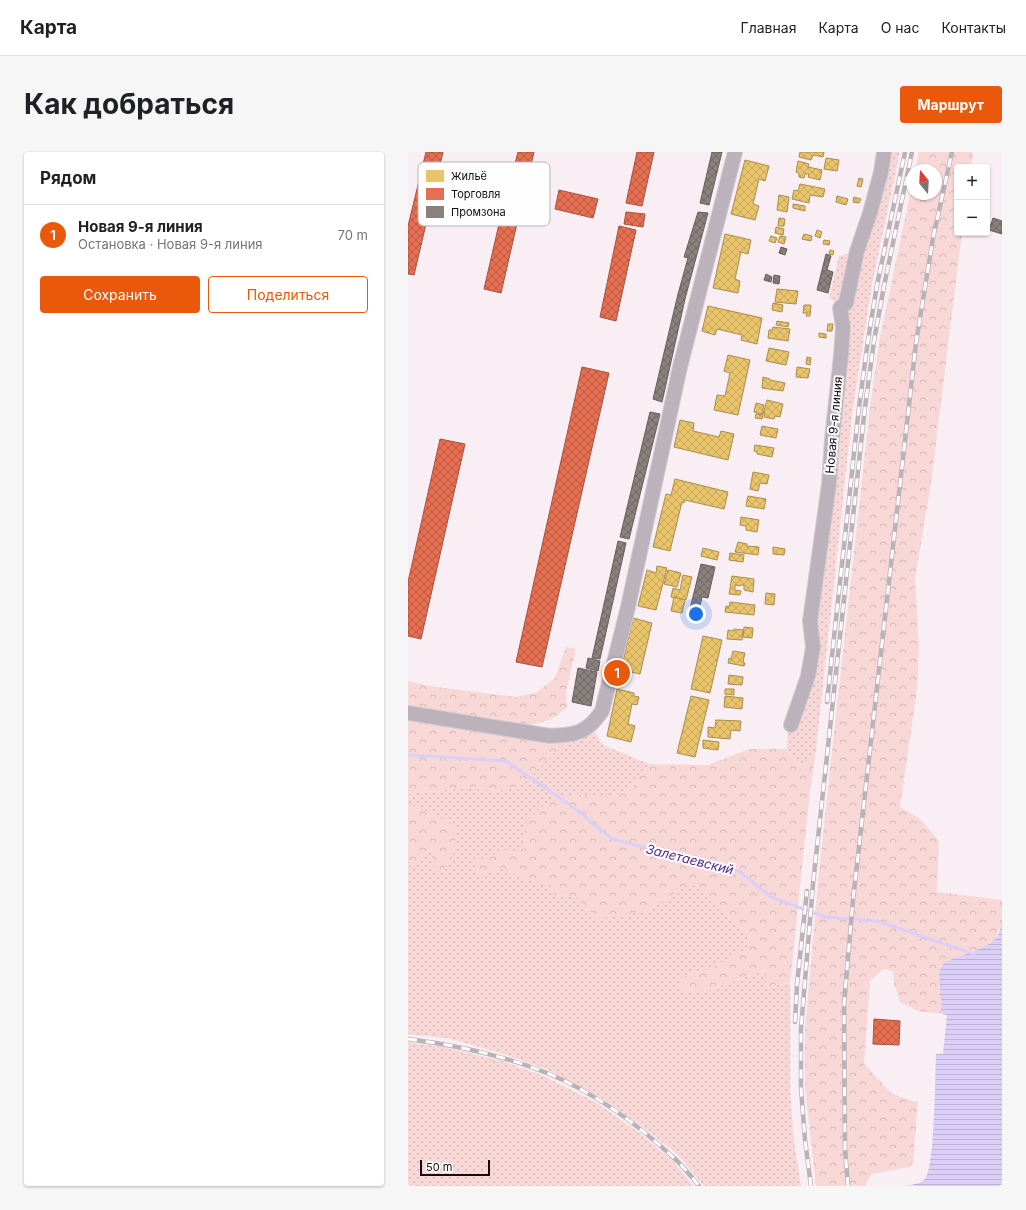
<!DOCTYPE html>
<html lang="ru">
<meta charset="utf-8">
<style>
body{margin:0;font-family:Inter,sans-serif;background:#f6f6f6;color:#202124}
.controls{position:absolute;right:12px;top:12px;display:grid;overflow:hidden;border-radius:4px;box-shadow:0 1px 3px #0004}
.controls button{width:36px;height:36px;display:grid;place-items:center;padding:0;border:0;border-bottom:1px solid #e0e0e0;background:#fff;color:#202124;font:20px sans-serif}
.compass{position:absolute;left:498px;top:12px;width:36px;height:36px;border-radius:50%;background:#fff;box-shadow:0 1px 3px #0004;rotate:342deg}
.scale{position:absolute;left:12px;bottom:10px;width:70px;box-sizing:border-box;padding-left:4px;border:2px solid #140c11;border-top:0;font-size:11px;line-height:14px;white-space:nowrap;color:#140c11;-webkit-text-stroke:3px #fdfdfd;paint-order:stroke}
.you{position:absolute;left:288px;top:462px;width:14px;height:14px;margin:-10px;border:3px solid #fff;border-radius:50%;background:#1a73e8;box-shadow:0 0 0 6px #1a73e833}
.badge{display:grid;place-items:center;width:26px;height:26px;border-radius:50%;background:#ea580c;color:#fff;font-size:13px;font-weight:700}
.pin{position:absolute;translate:-50% -50%;border:2px solid #fff;box-shadow:0 1px 4px #0006}
.list{margin:0;padding:0;list-style:none}
h2{display:flex;justify-content:space-between;align-items:center;height:52px;margin:0;padding:0 16px;font-size:17px}
h2 small{font-size:13px;font-weight:400;color:#757577}
.list li{display:grid;grid-template-columns:26px 1fr auto;gap:12px;align-items:center;box-sizing:border-box;height:60px;padding:0 16px;border-top:1px solid #e0e0e0}
.list b{display:block;font-size:15px;white-space:nowrap}
.list p{margin:0;font-size:13px;white-space:nowrap;color:#757577}
.list em{font-size:13px;font-style:normal;color:#757577}
.actions{display:flex;gap:8px;padding:12px 16px}
.actions a{flex:1;padding:9px 0;border:1px solid #ea580c;border-radius:4px;text-align:center;font-size:14px;color:#ea580c}
.actions .main{background:#ea580c;color:#fff}
.map{position:relative;flex:none;width:594px;height:1034px;overflow:hidden;border-radius:4px}
header{display:flex;align-items:center;gap:24px;box-sizing:border-box;height:56px;padding:0 20px;background:#fff;border-bottom:1px solid #e0e0e0}
header strong{font-size:19px}
nav{display:flex;gap:22px;margin-inline-start:auto;font-size:14px}
.intro{display:flex;align-items:center;justify-content:space-between;box-sizing:border-box;height:96px;padding:0 24px}
h1{margin:0;font-size:28px}
.button{padding:10px 18px;border-radius:4px;background:#ea580c;color:#fff;font-size:14px;font-weight:700}
main{display:flex;gap:24px;padding:0 24px}
aside{flex:1;background:#fff;border-radius:4px;box-shadow:0 1px 3px #0004}
.map>svg:first-child{display:block}
.grass{fill:url(#grass-dots)}
.forest{fill:url(#forest-crowns)}
.water{fill:url(#water-rules)}
.homes{fill:url(#homes-cross-hatch);stroke:#a98d4f}
.shops{fill:url(#shops-cross-hatch);stroke:#a8513e}
.industry{fill:url(#industry-cross-hatch);stroke:#675e5c}
.lines{fill:none;stroke-linecap:round;stroke-linejoin:round}
.stream{stroke:#dccff7;stroke-width:3}
.minor-casing{stroke:#d4cbd0;stroke-width:16}
.minor{stroke:#bcb2bb;stroke-width:14}
.rail-casing{stroke:#bbb2b8;stroke-width:4.5}
.rail{stroke:#fdfdfd;stroke-width:3;stroke-dasharray:9;stroke-linecap:butt}
.labels{text-anchor:middle;stroke-width:4;stroke-linejoin:round;paint-order:stroke}
.street-label{font-size:12px;fill:#140c11;stroke:#fdfdfd}
.water-label{font-size:13px;font-style:italic;fill:#532b8f;stroke:#fdfdfd}
.key{fill:#fdfdfd;stroke:#b7b5b6;stroke-width:1}
.key-label{font-size:11px;fill:#140c11}
</style>
<header>
<strong>Карта</strong>
<nav><a>Главная</a><a>Карта</a><a>О нас</a><a>Контакты</a></nav>
</header>
<div class="intro"><h1>Как добраться</h1><a class="button">Маршрут</a></div>
<main>
<aside>
<h2>Рядом<small></small></h2>
<ul class="list">
<li><span class="badge">1</span><div><b>Новая 9-я линия</b><p>Остановка · Новая 9-я линия</p></div><em>70 m</em></li>
</ul>
<div class="actions"><a class="main">Сохранить</a><a>Поделиться</a></div>
</aside>
<div class="map">
<svg width="594" height="1034" viewBox="0 0 594 1034">
<defs>
<pattern id="grass-dots" width="8" height="8" patternUnits="userSpaceOnUse"><rect width="8" height="8" fill="#f7d8d6"/><path d="M2 2h.1M6 6h.1" fill="none" stroke="#d3b8b7" stroke-width="1.8" stroke-linecap="round"/></pattern>
<pattern id="forest-crowns" width="20" height="18" patternUnits="userSpaceOnUse"><rect width="20" height="18" fill="#f7d8d6"/><path d="M2 6a3 3 0 1 1 6 0M12 15a3 3 0 1 1 6 0" fill="none" stroke="#d3b8b7"/></pattern>
<pattern id="water-rules" width="6" height="5" patternUnits="userSpaceOnUse"><rect width="6" height="5" fill="#dccff7"/><path d="M0 2.5h6" fill="none" stroke="#bcb1d3"/></pattern>
<pattern id="homes-cross-hatch" width="8" height="8" patternUnits="userSpaceOnUse"><rect width="8" height="8" fill="#e9c46a"/><path d="M0 0l8 8M0 8l8-8" fill="none" stroke="#c7a75b"/></pattern>
<pattern id="shops-cross-hatch" width="8" height="8" patternUnits="userSpaceOnUse"><rect width="8" height="8" fill="#e76f51"/><path d="M0 0l8 8M0 8l8-8" fill="none" stroke="#ba5a42"/></pattern>
<pattern id="industry-cross-hatch" width="8" height="8" patternUnits="userSpaceOnUse"><rect width="8" height="8" fill="#8a817c"/><path d="M0 0l8 8M0 8l8-8" fill="none" stroke="#706864"/></pattern>
</defs>
<rect width="100%" height="100%" fill="#f9eef4"/>
<g class="grass">
<polygon points="471,0 492,0 464,132 445,255 408,598 391,614 379,597 380,573 396,525 416,331 417,288 421,261 431,176 428,151 421,146 431,104 439,102 447,97"/>
<polygon points="187,580 195,593 241,612 220,641 193,644 166,642 117,671 116,702 95,699 68,724 94,716 116,727 144,732 147,743 169,745 242,758 283,730 329,774 341,780 343,795 299,818 274,825 295,840 358,818 359,835 382,831 382,938 386,989 393,1034 296,1034 269,1002 236,976 192,945 138,917 93,901 38,886 0,882 0,713 5,714 14,704 24,698 24,710 30,722 43,709 45,698 6,654 0,657 0,642 66,635 84,639 111,635 158,590 176,585"/>
<polygon points="0,890 35,895 94,909 136,924 189,951 233,982 264,1008 286,1034 0,1034"/>
</g>
<g class="forest">
<polygon points="511,0 565,0 563,15 549,15 549,81 554,81 522,339 507,425 511,496 509,538 492,655 512,667 531,689 529,740 594,748 594,770 587,788 583,791 562,801 546,806 536,811 534,862 510,859 492,850 486,831 485,819 475,817 462,829 456,912 483,941 504,949 510,950 505,1011 501,1015 464,1022 458,1031 458,1034 408,1034 397,936 397,877 410,730 424,599 462,256 471,190 504,33 504,42 528,42 528,18 507,18"/>
<path d="M 158,495 L 168,497 L 158,540 L 159,555 C 146,567 140,569 123,573 L 0,554 L 0,529 L 21,534 L 108,545 L 129,540 L 147,526 Z"/>
<polygon points="0,568 122,587 158,590 111,635 84,639 66,635 0,642"/>
<polygon points="341,597 379,597 391,614 408,598 402,639 382,831 359,835 357,818 295,840 271,839 274,825 299,818 343,794 341,780 329,774 283,730 242,758 189,767 169,745 147,743 143,732 116,727 94,716 68,724 67,710 95,699 116,702 117,671 134,654 166,642 193,644 220,641 241,612 300,613"/>
<polygon points="6,654 42,670 49,681 43,709 30,723 24,710 24,698 14,704 5,714 0,713 0,657"/>
</g>
<path class="water" d="M 594,770 L 594,1034 L 497,1034 C 503,1033 512,1032 517,1027 C 527,1017 527,921 528,902 L 535,902 L 539,863 L 534,862 L 531,819 L 536,811 L 546,806 L 562,801 L 583,791 L 590,784 Z"/>
<g class="homes">
<polygon points="392,0 416,0 415,5 405,3 403,8 391,5"/>
<polygon points="418,6 431,8 429,19 416,17"/>
<polygon points="337,8 361,14 357,29 351,27 345,52 351,54 347,68 323,62"/>
<polygon points="390,9 401,12 400,15 414,18 412,28 400,25 401,22 397,22 396,26 391,25 391,21 388,20"/>
<polygon points="451,26 455,27 453,35 449,34"/>
<polygon points="392,32 417,37 415,45 402,43 401,51 384,47 386,38 390,39"/>
<polygon points="371,43 381,45 379,60 369,58"/>
<polygon points="429,44 440,47 438,53 428,50"/>
<polygon points="446,45 453,47 451,51 445,50"/>
<polygon points="385,52 397,54 397,59 385,56"/>
<polygon points="371,66 377,67 376,74 370,74"/>
<polygon points="368,75 376,77 375,83 367,81"/>
<polygon points="409,78 414,80 412,86 407,84"/>
<polygon points="317,82 343,88 340,102 333,100 327,127 332,129 330,141 305,136"/>
<polygon points="396,82 404,84 403,89 394,87"/>
<polygon points="363,84 369,86 367,91 361,89"/>
<polygon points="372,84 378,85 376,92 370,90"/>
<polygon points="416,88 422,89 421,93 415,92"/>
<polygon points="422,98 426,99 425,103 421,102"/>
<polygon points="369,137 390,139 388,152 367,150"/>
<polygon points="365,151 375,153 374,160 364,158"/>
<polygon points="396,153 403,153 402,164 398,164 399,161 395,161"/>
<polygon points="300,154 354,166 349,192 333,188 334,183 309,177 307,183 294,179"/>
<polygon points="369,169 381,171 380,175 368,173"/>
<polygon points="420,172 425,172 424,179 419,179"/>
<polygon points="365,175 382,177 380,189 360,186 361,178 364,178"/>
<polygon points="411,181 418,182 418,186 411,185"/>
<polygon points="361,196 381,200 378,213 358,209"/>
<polygon points="320,203 342,208 330,263 306,258 309,243 317,244 322,221 316,219"/>
<polygon points="399,205 403,206 402,213 398,212"/>
<polygon points="389,215 402,217 400,226 388,225"/>
<polygon points="355,225 362,227 362,228 377,231 375,239 354,236"/>
<polygon points="359,248 375,252 372,265 367,264 366,267 356,265 357,262 355,262"/>
<polygon points="348,251 356,253 354,262 346,260"/>
<polygon points="348,262 355,263 354,267 347,266"/>
<polygon points="272,268 286,271 285,279 311,285 313,279 326,282 320,308 266,295"/>
<polygon points="354,274 370,277 368,286 352,283"/>
<polygon points="347,293 366,296 364,305 349,302 349,300 346,299"/>
<polygon points="345,320 361,323 359,332 352,331 350,339 342,337"/>
<polygon points="267,327 320,340 316,357 277,348 276,351 274,350 262,399 245,395 258,342 263,343"/>
<polygon points="340,344 358,347 356,357 338,354"/>
<polygon points="333,365 351,368 349,380 338,378 338,374 332,373"/>
<polygon points="330,390 339,392 339,394 351,395 350,403 327,400"/>
<polygon points="365,395 377,397 376,403 365,402"/>
<polygon points="295,396 311,400 309,408 293,404"/>
<polygon points="322,401 336,403 335,410 321,408"/>
<polygon points="249,414 259,416 248,458 230,454 239,418 248,421"/>
<polygon points="260,418 273,421 269,435 256,432"/>
<polygon points="275,423 284,425 278,448 263,445 265,436 272,438"/>
<polygon points="324,424 346,427 345,440 336,438 336,433 333,433 332,434 327,433 327,438 333,439 332,443 321,442"/>
<polygon points="358,441 367,442 366,453 357,452"/>
<polygon points="266,445 277,448 274,461 263,459"/>
<polygon points="322,450 347,453 346,463 317,460 318,454 321,455"/>
<polygon points="225,466 244,471 232,522 213,518"/>
<polygon points="336,475 345,476 344,486 335,485"/>
<polygon points="326,477 335,478 334,488 319,487 320,478 326,479"/>
<polygon points="295,484 314,488 302,541 283,537"/>
<polygon points="325,499 337,501 335,510 337,511 336,514 320,511 321,506 323,507"/>
<polygon points="321,523 335,525 334,533 320,532"/>
<polygon points="209,537 226,541 226,544 231,545 229,553 224,552 220,572 227,574 223,590 199,584"/>
<polygon points="317,537 326,537 326,543 317,542"/>
<polygon points="283,544 301,548 287,605 269,601"/>
<polygon points="317,544 335,546 334,557 316,555"/>
<polygon points="308,568 333,569 332,579 323,578 322,587 300,585 300,575 307,576"/>
<polygon points="295,588 311,590 310,598 295,596"/>
</g>
<g class="shops">
<polygon points="18,0 35,0 6,123 0,122 0,74"/>
<polygon points="110,0 126,0 119,30 103,26"/>
<polygon points="229,0 246,0 234,54 218,51"/>
<polygon points="151,38 190,47 185,66 147,57"/>
<polygon points="97,46 114,50 93,141 76,137"/>
<polygon points="218,60 237,62 235,75 216,72"/>
<polygon points="211,74 228,78 208,169 192,165"/>
<polygon points="174,215 201,221 134,515 108,510"/>
<polygon points="32,287 57,292 13,487 0,484 0,430"/>
<polygon points="466,867 492,869 491,893 465,892"/>
</g>
<g class="industry">
<polygon points="304,0 314,0 301,53 292,51"/>
<polygon points="290,60 300,61 277,147 254,250 245,247 270,142 280,106 276,105"/>
<polygon points="585,66 594,69 594,82 581,78"/>
<polygon points="373,95 379,97 377,103 371,101"/>
<polygon points="418,102 423,104 419,118 425,120 420,141 409,138"/>
<polygon points="358,122 364,125 363,130 356,128"/>
<polygon points="366,123 372,124 371,132 365,131"/>
<polygon points="242,260 252,262 221,387 212,385"/>
<polygon points="210,389 218,391 192,507 184,506"/>
<polygon points="293,412 307,415 300,446 294,445 290,463 281,461"/>
<polygon points="180,506 192,509 190,519 178,516"/>
<polygon points="170,516 189,520 183,554 164,550"/>
</g>
<g class="lines">
<polyline class="stream" points="0,603 98,609 169,658 204,687 331,719 363,745 417,765 469,769 566,802"/>
<defs>
<g id="minor">
<path d="M 0,561 L 142,584 C 168,583 179,581 194,559 L 220,455 L 272,215 L 327,0"/>
<polyline points="383,573 400,524 405,495 402,469 421,332 424,287 433,203 435,175 432,156 438,151 449,99 462,61 473,20 476,0"/>
</g>
</defs>
<use href="#minor" class="minor-casing"/>
<use href="#minor" class="minor"/>
<defs>
<g id="rail">
<polyline points="419,550 451,255 460,188 469,133 497,0"/>
<polyline points="387,870 389,832 399,739"/>
<path d="M 0,887 C 47,893 94,903 139,921 C 185,940 228,971 265,1005 C 274,1013 283,1024 291,1034"/>
<polyline points="403,1034 397,988 393,936 393,877 405,732 457,255 466,189 476,134 504,0"/>
<polyline points="440,1034 437,997 436,852 445,748 508,191 525,86 544,0"/>
</g>
</defs>
<use href="#rail" class="rail-casing"/>
<use href="#rail" class="rail"/>
</g>
<g class="labels">
<g class="street-label">
<text transform="translate(426 273) rotate(-85)" y="4">Новая 9-я линия</text>
</g>
<g class="water-label">
<text transform="translate(282 707) rotate(14)" y="5">Залетаевский</text>
</g>
</g>
<rect x="10" y="10" width="132" height="64" rx="6" class="key"/>
<rect x="18" y="18" width="18" height="12" fill="#e9c46a"/>
<rect x="18" y="36" width="18" height="12" fill="#e76f51"/>
<rect x="18" y="54" width="18" height="12" fill="#8a817c"/>
<g class="key-label">
<text x="43" y="28">Жильё</text>
<text x="43" y="46">Торговля</text>
<text x="43" y="64">Промзона</text>
</g>
</svg>
<div class="controls">
<button>+</button>
<button>−</button>
</div>
<svg class="compass" viewBox="-18 -18 36 36"><path d="M0-13l5 13h-10z" fill="#e53935"/><path d="M0 13l5-13h-10z" fill="#757577"/></svg>
<div class="scale">50 m</div>
<div class="you"></div>
<div class="pin badge" style="left:209px;top:521px">1</div>
</div>
</main>
